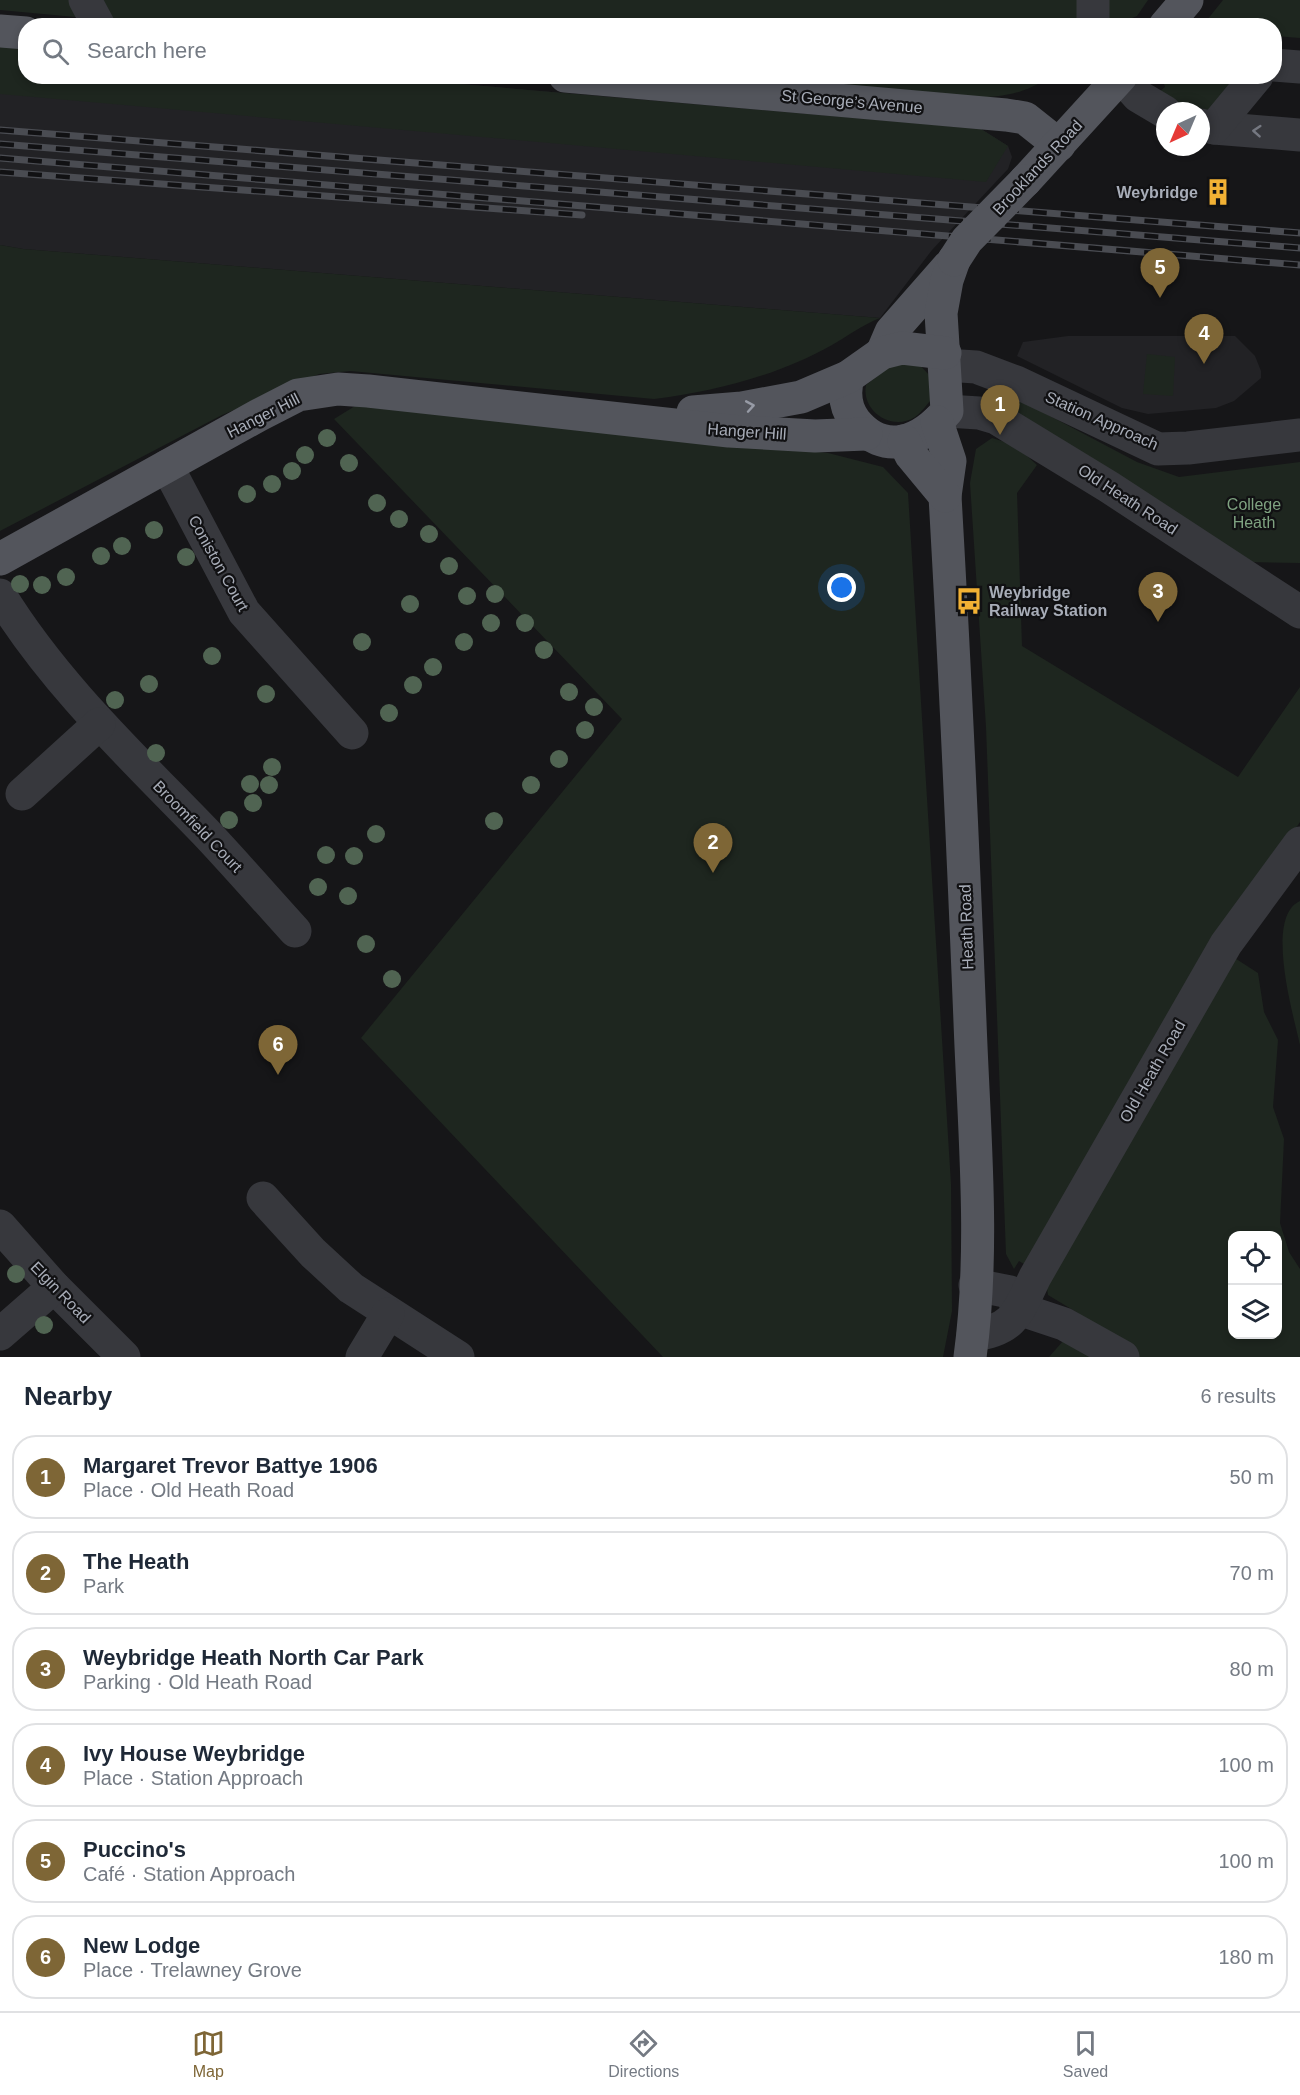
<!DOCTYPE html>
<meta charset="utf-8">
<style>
body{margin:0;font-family:Helvetica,sans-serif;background:#f6f6f7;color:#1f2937}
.controls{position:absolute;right:18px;bottom:18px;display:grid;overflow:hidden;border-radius:12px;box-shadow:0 3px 9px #0003}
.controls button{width:54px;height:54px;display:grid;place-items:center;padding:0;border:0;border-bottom:2px solid #e0e1e3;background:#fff;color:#1f2937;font:30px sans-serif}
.compass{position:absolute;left:1156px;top:102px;width:54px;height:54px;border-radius:50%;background:#fff;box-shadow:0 3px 9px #0003;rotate:224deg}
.you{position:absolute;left:842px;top:588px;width:21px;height:21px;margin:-15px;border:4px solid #fff;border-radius:50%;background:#1a73e8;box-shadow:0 0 0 9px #1a73e833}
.badge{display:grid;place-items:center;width:39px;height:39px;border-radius:50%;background:#7e6636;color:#fff;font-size:20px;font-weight:700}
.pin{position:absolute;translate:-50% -50px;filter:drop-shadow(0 2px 3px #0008)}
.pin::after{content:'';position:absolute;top:32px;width:21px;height:18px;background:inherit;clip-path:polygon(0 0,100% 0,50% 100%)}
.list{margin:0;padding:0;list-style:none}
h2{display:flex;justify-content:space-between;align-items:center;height:78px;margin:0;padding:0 24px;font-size:26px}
h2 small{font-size:20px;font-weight:400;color:#747a83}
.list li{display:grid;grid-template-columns:39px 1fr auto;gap:18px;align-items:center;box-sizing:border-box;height:84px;margin:0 12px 12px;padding:0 12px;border:2px solid #e0e1e3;border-radius:24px}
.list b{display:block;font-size:22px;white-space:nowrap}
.list p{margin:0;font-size:20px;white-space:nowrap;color:#747a83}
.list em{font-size:20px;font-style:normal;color:#747a83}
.icon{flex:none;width:33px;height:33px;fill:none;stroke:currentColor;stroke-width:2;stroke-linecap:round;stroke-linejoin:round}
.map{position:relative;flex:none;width:1300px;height:1357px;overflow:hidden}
.search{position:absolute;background:#fff;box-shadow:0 3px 9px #0003;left:18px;right:18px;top:18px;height:66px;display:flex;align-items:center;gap:15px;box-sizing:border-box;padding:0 21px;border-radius:24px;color:#747a83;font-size:22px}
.sheet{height:654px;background:#fff}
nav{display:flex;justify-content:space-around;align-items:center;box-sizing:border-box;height:84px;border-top:2px solid #e0e1e3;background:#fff;font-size:16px;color:#747a83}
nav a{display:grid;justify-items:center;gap:3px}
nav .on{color:#7e6636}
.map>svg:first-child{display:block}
.built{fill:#222225}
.green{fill:#1e261f;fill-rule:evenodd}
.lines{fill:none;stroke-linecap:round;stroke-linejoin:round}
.minor{stroke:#37383d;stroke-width:33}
.major{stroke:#53555c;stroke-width:33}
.rail-casing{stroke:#4a4c52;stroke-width:7}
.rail{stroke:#111113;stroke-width:4.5;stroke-dasharray:14;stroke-linecap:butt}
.major-bridge{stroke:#53555c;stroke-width:33}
.tree{fill:#506452}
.oneway{stroke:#757881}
.oneway2{stroke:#979ba6}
.labels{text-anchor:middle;stroke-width:4.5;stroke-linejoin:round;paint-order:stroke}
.street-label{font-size:16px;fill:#a8adb8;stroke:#111113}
.poi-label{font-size:16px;font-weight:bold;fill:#a8adb8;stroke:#111113;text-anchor:end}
.park-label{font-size:16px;fill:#7fa381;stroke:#111113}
</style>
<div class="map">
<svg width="1300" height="1357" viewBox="0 0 1300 1357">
<rect width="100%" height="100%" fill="#161618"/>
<g class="built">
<polygon points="0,43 26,76 379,77 981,129 1008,146 1012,157 1008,169 932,250 880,318 23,249 0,245"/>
<polygon points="1068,336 1235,336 1255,356 1261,371 1261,378 1234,401 1216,408 1148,414 1122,408 1017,356 1023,342"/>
</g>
<g class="green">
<polygon points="0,0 1081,0 1081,25 172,26 0,10"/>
<polygon points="1106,0 1148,0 1137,16 1115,25 1107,18"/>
<polygon points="1223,0 1300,0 1300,38 1275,36 1274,26 1203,25"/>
<polygon points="0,43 25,45 26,76 379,77 981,129 1008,146 986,182 0,94"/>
<path d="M 735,77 L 1051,77 C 1022,94 1005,97 971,98 Z"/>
<polygon points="1162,77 1238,77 1208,110 1180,105 1159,92 1165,87"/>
<path d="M 0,245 L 23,249 L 880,318 C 862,325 848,336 832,345 C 779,375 714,392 654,399 L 350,371 L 319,374 L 222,415 L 0,531 Z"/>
<polygon points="1147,354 1175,357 1173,396 1143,394"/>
<path d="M 915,360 L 930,376 L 932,399 C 927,404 921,413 915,417 C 892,432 861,411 866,385 L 894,363 Z"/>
<polygon points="1008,397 1016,398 1137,462 1179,477 1300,462 1300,563 1246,562 1001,408"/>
<polygon points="366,404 828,453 883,467 908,493 951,1184 952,1311 943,1357 663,1357 361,1038 622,719 334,419 355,406"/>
<polygon points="992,438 1015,445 1037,465 1017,493 1022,646 1238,777 1300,687 1300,822 1217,946 1029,1267 1019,1261 1014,1269 1006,1254 986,727 970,483 976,449"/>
<path d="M 1300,901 L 1300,1045 C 1294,1017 1264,917 1300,901 Z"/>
<path d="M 1230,955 L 1258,973 L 1264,1012 L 1278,1040 L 1273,1107 L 1284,1139 L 1280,1223 L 1289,1252 L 1300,1269 L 1300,1357 L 1137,1357 L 1078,1313 L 1048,1295 L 1045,1275 ZM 1232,1236 L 1278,1236 L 1278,1334 L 1232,1334 Z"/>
<polygon points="1064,1340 1093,1357 1049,1357"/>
</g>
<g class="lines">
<g class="minor">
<polyline points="85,0 99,26"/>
<polyline points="1093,0 1093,26"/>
<polyline points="1274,65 1300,67"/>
<polyline points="1121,77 1138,96 1165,112"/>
<polyline points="1201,125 1214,128 1300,135"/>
<polyline points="1214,128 1257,76"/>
<polyline points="945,365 976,367 1016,382 1158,449 1188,448 1300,435"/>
<polyline points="947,411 979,413 996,418 1109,487 1300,612"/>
<polyline points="167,466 244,612 352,733"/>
<path d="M 0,595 C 56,686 135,759 209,836 C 238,867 266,899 295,931"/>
<polyline points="22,794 99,724"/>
<polyline points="263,1198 313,1253 351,1288 458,1357"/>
<polyline points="0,1226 54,1287 124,1357"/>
<polyline points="975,1285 1010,1292 1019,1309"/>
<polyline points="1019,1309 1064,1324 1123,1357"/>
<polyline points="0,1334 54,1287"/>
<path d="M 973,1335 C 1015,1330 1018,1312 1035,1277 L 1226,944 L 1300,843"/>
<polyline points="362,1357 388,1314"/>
</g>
<g class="major">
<polyline points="1165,26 1187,0"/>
<polyline points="0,31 26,33"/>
<polyline points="565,76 1006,115 1025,118 1059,145"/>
<polyline points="1025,181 1121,76"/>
<polyline points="882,353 891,332 949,266"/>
<path d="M 848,377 C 844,392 845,408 855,421 C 884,457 921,442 947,411 L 941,313 L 947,280 L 954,260"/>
<polyline points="693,412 742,408 801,397 848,377 882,353 902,348 945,353"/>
<path d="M 937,422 L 950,461 L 945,496 C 955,671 963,847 970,1022 C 974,1131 985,1248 970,1357"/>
<polyline points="904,441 911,455 945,496"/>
<polyline points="0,559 259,415 298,395 338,389 368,391 729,431 815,436 866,434"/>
</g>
<defs>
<g id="rail">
<polyline points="0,130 1300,233"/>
<polyline points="0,144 1300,248"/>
<polyline points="0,158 1300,265"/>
<polyline points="0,172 582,215"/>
</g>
</defs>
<use href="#rail" class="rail-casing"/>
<use href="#rail" class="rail"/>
<polyline class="major-bridge" points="954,260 967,240 1025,181"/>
</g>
<g class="tree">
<circle cx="327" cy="438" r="9"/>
<circle cx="305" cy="455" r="9"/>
<circle cx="349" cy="463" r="9"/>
<circle cx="292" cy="471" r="9"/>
<circle cx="272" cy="484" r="9"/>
<circle cx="247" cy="494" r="9"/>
<circle cx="377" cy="503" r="9"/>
<circle cx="399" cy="519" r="9"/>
<circle cx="154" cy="530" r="9"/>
<circle cx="429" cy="534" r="9"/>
<circle cx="122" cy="546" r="9"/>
<circle cx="101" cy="556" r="9"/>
<circle cx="186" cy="557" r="9"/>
<circle cx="449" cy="566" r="9"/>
<circle cx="66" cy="577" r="9"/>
<circle cx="20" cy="584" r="9"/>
<circle cx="42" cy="585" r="9"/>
<circle cx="495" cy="594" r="9"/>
<circle cx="467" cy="596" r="9"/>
<circle cx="410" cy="604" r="9"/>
<circle cx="491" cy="623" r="9"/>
<circle cx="525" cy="623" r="9"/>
<circle cx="362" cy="642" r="9"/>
<circle cx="464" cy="642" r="9"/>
<circle cx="544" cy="650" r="9"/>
<circle cx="212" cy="656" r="9"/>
<circle cx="433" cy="667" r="9"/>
<circle cx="149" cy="684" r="9"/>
<circle cx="413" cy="685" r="9"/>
<circle cx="569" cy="692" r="9"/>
<circle cx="266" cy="694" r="9"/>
<circle cx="115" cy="700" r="9"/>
<circle cx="594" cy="707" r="9"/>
<circle cx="389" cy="713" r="9"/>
<circle cx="585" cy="730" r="9"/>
<circle cx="156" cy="753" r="9"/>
<circle cx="559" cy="759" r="9"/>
<circle cx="272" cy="767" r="9"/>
<circle cx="250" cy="784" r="9"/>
<circle cx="269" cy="785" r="9"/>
<circle cx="531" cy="785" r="9"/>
<circle cx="253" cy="803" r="9"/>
<circle cx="229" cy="820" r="9"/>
<circle cx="494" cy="821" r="9"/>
<circle cx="376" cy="834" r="9"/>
<circle cx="326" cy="855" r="9"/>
<circle cx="354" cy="856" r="9"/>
<circle cx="318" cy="887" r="9"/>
<circle cx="348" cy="896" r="9"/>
<circle cx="366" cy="944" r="9"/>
<circle cx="392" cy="979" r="9"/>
<circle cx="16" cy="1274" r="9"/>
<circle cx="44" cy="1325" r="9"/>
</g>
<defs><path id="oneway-chevron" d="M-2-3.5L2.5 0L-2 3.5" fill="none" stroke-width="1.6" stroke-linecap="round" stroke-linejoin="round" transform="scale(1.5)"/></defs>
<use class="oneway" href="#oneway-chevron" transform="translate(1257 131) rotate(-176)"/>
<use class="oneway2" href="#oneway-chevron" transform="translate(750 406) rotate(-10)"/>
<defs>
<symbol id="building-bare" viewBox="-9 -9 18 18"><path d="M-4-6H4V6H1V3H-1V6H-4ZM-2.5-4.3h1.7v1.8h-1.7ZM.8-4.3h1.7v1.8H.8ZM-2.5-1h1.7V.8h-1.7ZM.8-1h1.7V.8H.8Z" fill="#f2b134" stroke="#111113" stroke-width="2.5" paint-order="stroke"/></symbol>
<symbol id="bus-bare" viewBox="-9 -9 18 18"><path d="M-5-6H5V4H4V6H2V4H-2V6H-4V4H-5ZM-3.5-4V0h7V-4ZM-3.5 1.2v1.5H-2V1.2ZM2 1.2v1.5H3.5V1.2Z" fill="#f2b134" stroke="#111113" stroke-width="2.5" paint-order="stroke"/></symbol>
</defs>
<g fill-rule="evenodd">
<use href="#building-bare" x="1199" y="173" width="38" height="38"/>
<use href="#bus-bare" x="950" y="582" width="38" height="38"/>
</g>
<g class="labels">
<g class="street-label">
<text transform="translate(852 101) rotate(5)" y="6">St George’s Avenue</text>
<text transform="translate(1037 167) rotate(-47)" y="6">Brooklands Road</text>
<text transform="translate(263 415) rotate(-27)" y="6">Hanger Hill</text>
<text transform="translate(1102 420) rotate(24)" y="6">Station Approach</text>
<text transform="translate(747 431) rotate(4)" y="6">Hanger Hill</text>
<text transform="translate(1128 499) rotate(33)" y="6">Old Heath Road</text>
<text transform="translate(219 563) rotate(61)" y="6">Coniston Court</text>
<text transform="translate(198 826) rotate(46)" y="6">Broomfield Court</text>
<text transform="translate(966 927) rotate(-92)" y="6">Heath Road</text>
<text transform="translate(1152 1071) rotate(-60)" y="6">Old Heath Road</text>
<text transform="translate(61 1292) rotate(46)" y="6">Elgin Road</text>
</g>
<g class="poi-label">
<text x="1198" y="198">Weybridge</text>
<text x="989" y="598" text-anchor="start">Weybridge<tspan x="989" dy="18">Railway Station</tspan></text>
</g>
<g class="park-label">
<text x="1254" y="510">College<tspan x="1254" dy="18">Heath</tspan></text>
</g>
</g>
</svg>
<div class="controls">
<button><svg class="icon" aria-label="locate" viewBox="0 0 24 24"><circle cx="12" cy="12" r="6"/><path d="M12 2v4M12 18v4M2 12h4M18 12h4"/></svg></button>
<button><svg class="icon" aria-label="layers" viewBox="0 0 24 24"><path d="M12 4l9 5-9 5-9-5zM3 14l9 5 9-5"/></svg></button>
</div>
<svg class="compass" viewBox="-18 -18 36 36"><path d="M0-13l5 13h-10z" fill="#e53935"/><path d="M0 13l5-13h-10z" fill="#747a83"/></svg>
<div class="you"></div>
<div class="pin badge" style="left:1000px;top:435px">1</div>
<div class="pin badge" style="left:713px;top:873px">2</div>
<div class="pin badge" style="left:1158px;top:622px">3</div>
<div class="pin badge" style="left:1204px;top:364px">4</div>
<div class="pin badge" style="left:1160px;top:298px">5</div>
<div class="pin badge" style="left:278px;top:1075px">6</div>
<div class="search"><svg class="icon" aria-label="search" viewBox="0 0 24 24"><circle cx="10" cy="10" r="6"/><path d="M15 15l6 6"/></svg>Search here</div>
</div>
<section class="sheet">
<h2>Nearby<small>6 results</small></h2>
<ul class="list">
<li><span class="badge">1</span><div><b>Margaret Trevor Battye 1906</b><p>Place · Old Heath Road</p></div><em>50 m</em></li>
<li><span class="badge">2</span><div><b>The Heath</b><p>Park</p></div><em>70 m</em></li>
<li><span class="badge">3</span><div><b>Weybridge Heath North Car Park</b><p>Parking · Old Heath Road</p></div><em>80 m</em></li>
<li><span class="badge">4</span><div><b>Ivy House Weybridge</b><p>Place · Station Approach</p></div><em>100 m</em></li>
<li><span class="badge">5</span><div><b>Puccino's</b><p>Café · Station Approach</p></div><em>100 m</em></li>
<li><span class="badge">6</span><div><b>New Lodge</b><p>Place · Trelawney Grove</p></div><em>180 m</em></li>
</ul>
</section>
<nav>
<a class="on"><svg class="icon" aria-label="map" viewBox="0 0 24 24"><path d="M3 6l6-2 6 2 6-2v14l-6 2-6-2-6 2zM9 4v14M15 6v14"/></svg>Map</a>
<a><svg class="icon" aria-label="directions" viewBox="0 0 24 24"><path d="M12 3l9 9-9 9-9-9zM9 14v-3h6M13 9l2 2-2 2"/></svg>Directions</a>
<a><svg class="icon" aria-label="saved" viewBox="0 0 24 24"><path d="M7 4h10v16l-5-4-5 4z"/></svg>Saved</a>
</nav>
